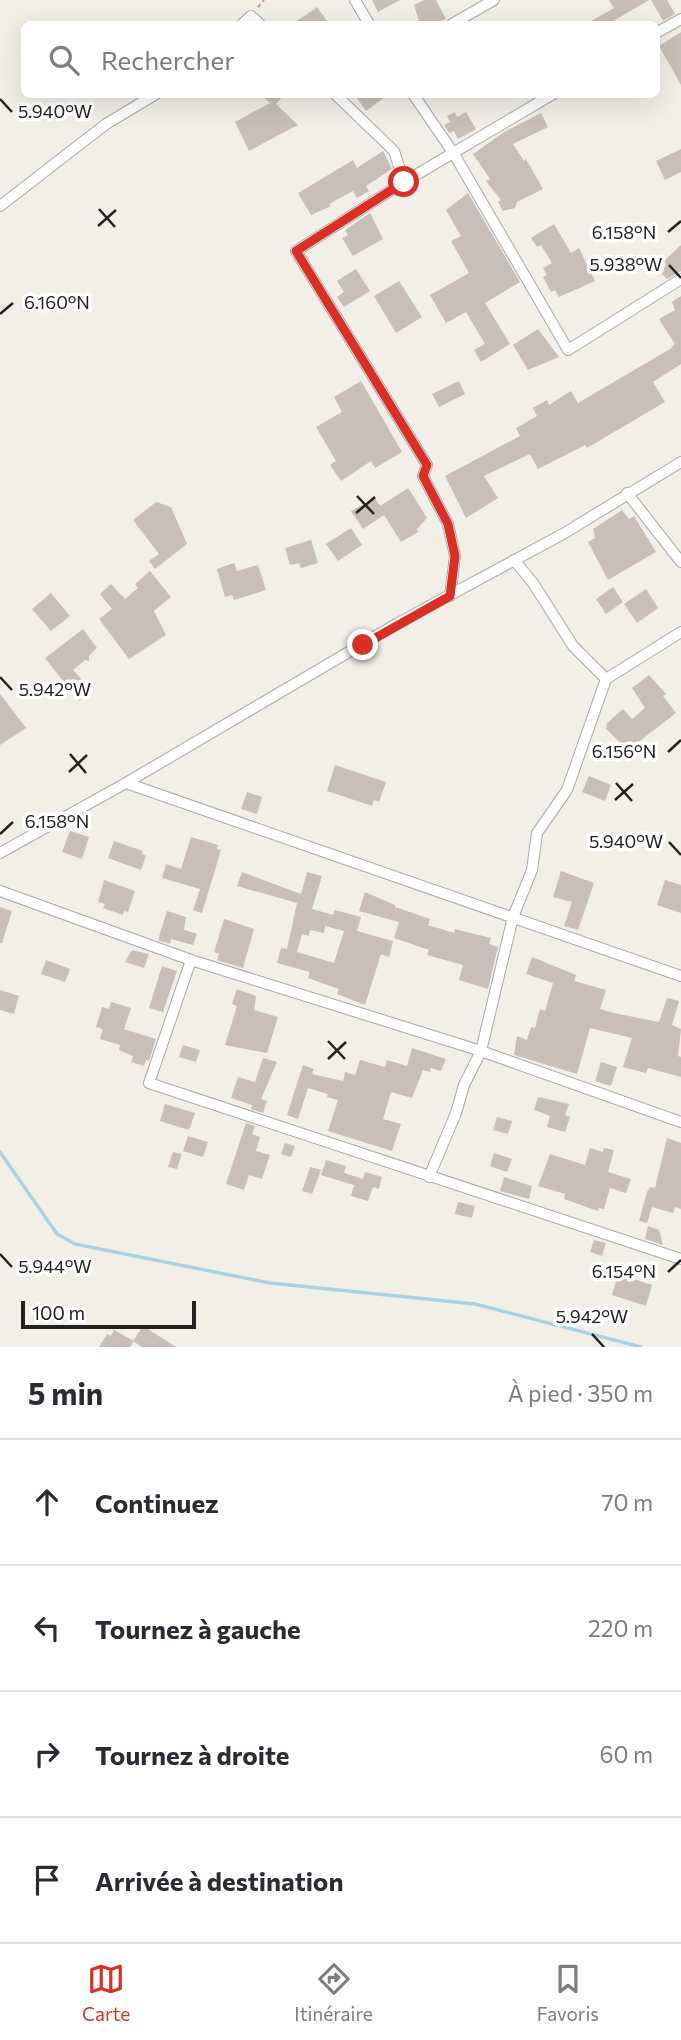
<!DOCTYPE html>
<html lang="fr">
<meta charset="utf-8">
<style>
body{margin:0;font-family:Commissioner,sans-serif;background:#f2f2f3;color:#2b2b33}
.scale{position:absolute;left:21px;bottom:18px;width:175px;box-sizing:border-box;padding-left:7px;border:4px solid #222;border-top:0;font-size:19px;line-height:24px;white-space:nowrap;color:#222;-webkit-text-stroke:5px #fff;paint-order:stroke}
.stop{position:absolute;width:21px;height:21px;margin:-16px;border:5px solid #d93025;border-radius:50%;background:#fff}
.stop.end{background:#d93025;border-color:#fff;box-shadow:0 2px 7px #0008}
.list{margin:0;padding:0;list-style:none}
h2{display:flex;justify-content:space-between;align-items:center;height:91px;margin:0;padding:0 28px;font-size:30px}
h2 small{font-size:23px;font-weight:400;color:#7c7c81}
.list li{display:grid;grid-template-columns:46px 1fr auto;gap:21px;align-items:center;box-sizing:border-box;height:126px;padding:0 28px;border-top:2px solid #e1e1e2}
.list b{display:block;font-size:26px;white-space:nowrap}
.list em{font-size:23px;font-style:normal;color:#7c7c81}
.icon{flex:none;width:38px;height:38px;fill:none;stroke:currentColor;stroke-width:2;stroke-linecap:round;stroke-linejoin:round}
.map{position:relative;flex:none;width:681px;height:1347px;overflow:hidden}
.search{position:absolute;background:#fff;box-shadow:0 7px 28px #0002;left:21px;right:21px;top:21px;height:77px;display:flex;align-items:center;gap:18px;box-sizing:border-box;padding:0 24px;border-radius:10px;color:#7c7c81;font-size:26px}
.sheet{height:595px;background:#fff}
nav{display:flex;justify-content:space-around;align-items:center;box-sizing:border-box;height:98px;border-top:2px solid #e1e1e2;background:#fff;font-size:19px;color:#7c7c81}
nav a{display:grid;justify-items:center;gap:4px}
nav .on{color:#d93025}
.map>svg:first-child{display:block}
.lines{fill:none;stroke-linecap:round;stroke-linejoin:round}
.stream{stroke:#aad3df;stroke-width:3.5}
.building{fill:#c7bfb8;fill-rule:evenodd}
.minor-casing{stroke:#a9a9a9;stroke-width:12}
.path{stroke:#fa8072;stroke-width:2;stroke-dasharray:3.5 3.5;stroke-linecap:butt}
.minor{stroke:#fff;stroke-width:10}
.route{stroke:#d93025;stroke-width:9}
.ticks{fill:none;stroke:#222;stroke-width:2.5}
.ticks-label{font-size:18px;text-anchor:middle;fill:#222;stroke:#fff;stroke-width:7;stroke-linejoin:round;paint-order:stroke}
</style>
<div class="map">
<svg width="681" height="1347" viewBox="0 0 681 1347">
<rect width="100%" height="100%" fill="#f2efe9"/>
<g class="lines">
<polyline class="stream" points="0,1152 57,1234 75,1244 270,1283 475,1304 641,1347"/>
</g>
<g class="building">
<polygon points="372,0 400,0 378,12"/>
<polygon points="424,0 436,0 446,19 433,24 420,24 414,5"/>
<polygon points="609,0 649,0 608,24 586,24 614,8"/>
<polygon points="651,0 667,0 675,14 663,21"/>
<polygon points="317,7 329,24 291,24 306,15"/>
<polygon points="681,32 681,85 659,46"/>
<polygon points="260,94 285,94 276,104 298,125 249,151 235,122 270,103"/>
<polygon points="354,94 389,94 366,111"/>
<polygon points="455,112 457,117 466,112 476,129 458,139 454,131 449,133 444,125 450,122 447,116"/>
<polygon points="541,113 548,127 513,144 524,161 526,159 543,189 517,202 515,208 503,211 498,202 501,200 486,181 490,179 473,154 504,132"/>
<polygon points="681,149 681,172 665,180 656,161"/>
<polygon points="383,151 392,169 366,186 369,191 357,198 353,191 329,204 331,206 311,215 298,193 353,160 357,168"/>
<polygon points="468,193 520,282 485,303 510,344 481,362 474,350 485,344 466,312 446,323 430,295 469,273 451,241 461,236 446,210"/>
<polygon points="370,213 383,239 353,256 342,238 348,235 345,230"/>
<polygon points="554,224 571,253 579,248 595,281 559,297 555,290 551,292 543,277 547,275 543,268 552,263 541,245 537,247 531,238"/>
<polygon points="681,245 681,271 667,279 662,274 666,264 664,261"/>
<polygon points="356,269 370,291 344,307 337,297 344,292 337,281"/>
<polygon points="399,281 422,317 396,333 374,296"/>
<polygon points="681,296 681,364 653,382 665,402 587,448 585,445 538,469 530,454 484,476 498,498 466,518 445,476 520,436 516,428 537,416 533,408 547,400 549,405 571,391 578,403 670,349 675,344 659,319 675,310 672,302"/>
<polygon points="538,329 559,357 528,370 513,345"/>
<polygon points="361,381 402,452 375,468 371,461 341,481 330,465 336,461 316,427 342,412 334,397"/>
<polygon points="459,381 465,394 439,407 432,394"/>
<polygon points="408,488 427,518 417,529 418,532 401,542 384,515 363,529 351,511 375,498 380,506"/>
<polygon points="156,502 171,507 187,544 155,569 149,561 159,554 133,520"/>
<polygon points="622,510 629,519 634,516 656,552 608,580 588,542 595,538 593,529"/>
<polygon points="351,528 362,545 338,561 326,544"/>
<polygon points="311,540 318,563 301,568 299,563 290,565 285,548"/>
<polygon points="234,563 237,571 258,565 266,590 234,600 232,595 225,597 217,569"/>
<polygon points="150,571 171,597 154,611 166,635 129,659 99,619 112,609 100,594 111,584 125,599 138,588 135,584"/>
<polygon points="613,587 623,602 606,614 596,599"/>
<polygon points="646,589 658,608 637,623 624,604"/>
<polygon points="51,593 70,616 51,631 32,609"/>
<polygon points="83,629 97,648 89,656 89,661 85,660 73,670 92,691 79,701 45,658"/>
<polygon points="649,675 666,694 663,696 676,713 628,750 606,729 607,723 623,709 632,719 645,708 632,688"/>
<polygon points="0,694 26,728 0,745"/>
<polygon points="335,765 386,782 379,802 374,800 372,806 327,791"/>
<polygon points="589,776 611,785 605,801 582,792"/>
<polygon points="247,792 262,797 257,814 241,809"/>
<polygon points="70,831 89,837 82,859 62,852"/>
<polygon points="191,837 218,845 217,849 221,850 202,913 193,910 200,889 162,878 166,864 181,869"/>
<polygon points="114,841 143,851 142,854 146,856 141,870 108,858"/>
<polygon points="561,871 594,883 578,930 564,926 572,902 553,897"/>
<path d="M 242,872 L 301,894 L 307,872 L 322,876 L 312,909 L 333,915 L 335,910 L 361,917 L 357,931 L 393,941 L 389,957 L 381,954 L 365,1005 L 337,994 L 339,989 L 308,978 L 310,972 L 277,963 L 281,948 L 287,949 L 297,903 L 237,886 ZM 325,926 L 344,931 L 334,963 L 297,952 L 302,934 L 309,936 L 310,930 L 324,933 Z"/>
<polygon points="104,880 135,891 128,912 124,911 123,915 103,908 105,904 98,902"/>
<polygon points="665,880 681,885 681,913 657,905"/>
<polygon points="365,892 395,905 395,907 430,919 428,925 454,933 455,929 491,938 489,944 498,947 488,989 459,980 463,965 427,955 429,950 394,938 399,922 359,911"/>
<polygon points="0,907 12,911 2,943 0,943"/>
<polygon points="167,911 186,917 184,930 197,934 193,945 171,939 170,944 158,940"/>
<polygon points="224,919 254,929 243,968 217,960 219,954 214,952"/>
<polygon points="132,950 149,954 144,968 125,962"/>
<polygon points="532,957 576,975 574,981 606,990 600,1009 614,1013 659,1022 667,998 679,1001 672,1025 681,1029 678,1056 681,1057 681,1077 648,1068 646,1073 623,1067 632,1038 590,1028 577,1074 514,1055 517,1036 527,1040 531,1027 535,1028 540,1009 545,1011 553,983 526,974"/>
<polygon points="46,960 70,969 65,982 41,974"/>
<polygon points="162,966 177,971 163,1012 149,1008"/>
<polygon points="237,989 256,996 254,1010 278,1017 267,1053 225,1045 237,1006 232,1004"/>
<polygon points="0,990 19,996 14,1014 0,1010"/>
<polygon points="111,1002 131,1008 124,1029 156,1039 149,1061 146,1060 144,1066 131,1062 133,1056 119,1050 120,1045 100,1039 103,1029 96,1027 102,1007 109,1009"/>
<polygon points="183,1045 200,1050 196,1062 179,1057"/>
<polygon points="412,1048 446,1059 441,1071 431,1068 430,1072 423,1070 412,1098 391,1092 383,1119 401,1124 392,1151 328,1131 338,1100 327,1097 328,1094 308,1088 298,1119 287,1115 303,1065 314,1069 312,1074 343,1081 345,1072 355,1075 360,1060 385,1067 387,1060 407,1066"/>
<polygon points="263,1058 277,1062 261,1099 267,1101 263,1113 251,1109 252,1105 231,1098 238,1077 255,1082"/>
<polygon points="601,1062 617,1067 611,1086 595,1081"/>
<polygon points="538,1097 569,1104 565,1115 570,1117 565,1132 547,1127 550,1116 534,1110"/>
<polygon points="165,1104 195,1113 189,1130 160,1121"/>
<polygon points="497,1117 512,1121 508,1134 493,1130"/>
<polygon points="246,1123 255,1126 252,1134 260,1137 256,1151 270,1155 262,1179 249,1175 244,1190 226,1184"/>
<polygon points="188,1136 208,1142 203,1157 183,1151"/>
<polygon points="667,1138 681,1143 681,1209 675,1207 673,1213 652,1207 647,1223 639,1221 647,1192 650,1187 655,1188"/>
<polygon points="285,1143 295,1146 291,1157 281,1154"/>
<polygon points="590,1148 603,1152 604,1148 614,1150 608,1172 631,1179 626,1193 610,1188 604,1209 599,1208 598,1211 564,1199 565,1194 538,1186 550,1154 585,1165"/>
<polygon points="173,1152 182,1154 177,1169 168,1167"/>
<polygon points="494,1153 512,1159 507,1172 490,1166"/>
<polygon points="326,1160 346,1166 344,1173 363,1179 365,1172 382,1177 379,1189 373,1187 368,1201 351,1196 354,1185 321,1175"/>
<polygon points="310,1167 321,1170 312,1194 302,1191"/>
<polygon points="504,1177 532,1186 529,1199 500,1191"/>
<polygon points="458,1202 475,1206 472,1218 455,1214"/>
<polygon points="648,1226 659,1230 663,1245 645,1239"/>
<polygon points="594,1240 606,1243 602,1256 590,1252"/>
<polygon points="618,1274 652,1285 646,1306 612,1295"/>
<polygon points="143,1326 176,1347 142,1347 133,1341"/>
<polygon points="114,1330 134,1341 130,1347 99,1347 107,1334 111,1336"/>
</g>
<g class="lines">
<defs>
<g id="minor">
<polyline points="355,0 369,24"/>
<polyline points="242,24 251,16 260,24"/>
<polyline points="452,24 494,0"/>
<polyline points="656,33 681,19"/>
<polyline points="335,94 394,151 404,182 296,251 427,465 423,476 448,524 455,556 450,596"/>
<polyline points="413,94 454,154 568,350 681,279"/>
<polyline points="404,182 553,94"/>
<polyline points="0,206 106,124 156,94"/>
<polyline points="627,493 681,562"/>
<polyline points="606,679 681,632"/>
<polyline points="126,783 681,976"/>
<polyline points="0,853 126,783 398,623 563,534 681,462"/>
<polyline points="0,891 191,960 481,1051 681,1122"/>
<polyline points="191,960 149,1083 681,1259"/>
<polyline points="429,1177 456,1113 464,1085 481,1051 513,917 532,870 537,833 567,790 606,679 573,646 533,583 514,560"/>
</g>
</defs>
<use href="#minor" class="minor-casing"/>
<polyline class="path" points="258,7 264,0"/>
<use href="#minor" class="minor"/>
</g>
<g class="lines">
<polyline class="route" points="363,645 450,596 455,556 448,524 423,476 427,465 296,251 404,182"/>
</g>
<path class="ticks" d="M 0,99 L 12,112M 99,209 L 115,227M 98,226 L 116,210M 668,232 L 681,221M 669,265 L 681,278M 0,314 L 13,303M 357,496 L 374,514M 356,513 L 375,497M 0,677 L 12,690M 668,752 L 681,740M 70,754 L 86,773M 69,772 L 87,755M 616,783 L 632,801M 615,800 L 633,784M 0,834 L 13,822M 669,842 L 681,855M 328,1041 L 345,1059M 328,1059 L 346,1042M 0,1254 L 12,1267M 668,1272 L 681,1260M 592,1334 L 604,1347"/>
<g class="ticks-label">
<text x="55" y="118">5.940°W</text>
<text x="624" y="239">6.158°N</text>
<text x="626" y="271">5.938°W</text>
<text x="57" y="309">6.160°N</text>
<text x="55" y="696">5.942°W</text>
<text x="624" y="758">6.156°N</text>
<text x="57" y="828">6.158°N</text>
<text x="626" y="848">5.940°W</text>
<text x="55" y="1273">5.944°W</text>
<text x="624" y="1278">6.154°N</text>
<text x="592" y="1323">5.942°W</text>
</g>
</svg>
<div class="scale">100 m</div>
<div class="stop" style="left:404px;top:182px"></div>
<div class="stop end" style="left:363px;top:645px"></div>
<div class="search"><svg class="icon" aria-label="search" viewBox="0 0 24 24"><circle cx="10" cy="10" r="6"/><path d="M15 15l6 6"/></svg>Rechercher</div>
</div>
<section class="sheet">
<h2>5 min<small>À pied · 350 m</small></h2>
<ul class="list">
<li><svg class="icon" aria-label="ahead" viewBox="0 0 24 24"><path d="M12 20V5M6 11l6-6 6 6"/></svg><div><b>Continuez</b></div><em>70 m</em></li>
<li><svg class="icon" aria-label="left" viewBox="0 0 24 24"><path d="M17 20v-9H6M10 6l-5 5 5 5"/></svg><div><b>Tournez à gauche</b></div><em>220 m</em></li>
<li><svg class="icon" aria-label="right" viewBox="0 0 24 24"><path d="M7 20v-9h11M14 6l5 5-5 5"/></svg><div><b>Tournez à droite</b></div><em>60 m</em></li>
<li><svg class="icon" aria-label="arrive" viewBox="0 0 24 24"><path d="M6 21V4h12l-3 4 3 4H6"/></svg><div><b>Arrivée à destination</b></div></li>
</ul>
</section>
<nav>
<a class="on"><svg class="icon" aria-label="map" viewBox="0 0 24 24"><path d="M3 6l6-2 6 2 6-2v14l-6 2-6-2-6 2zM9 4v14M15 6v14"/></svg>Carte</a>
<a><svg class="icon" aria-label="directions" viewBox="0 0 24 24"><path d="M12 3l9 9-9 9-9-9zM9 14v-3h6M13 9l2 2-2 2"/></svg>Itinéraire</a>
<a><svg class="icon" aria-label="saved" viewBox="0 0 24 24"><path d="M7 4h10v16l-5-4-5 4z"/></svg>Favoris</a>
</nav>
